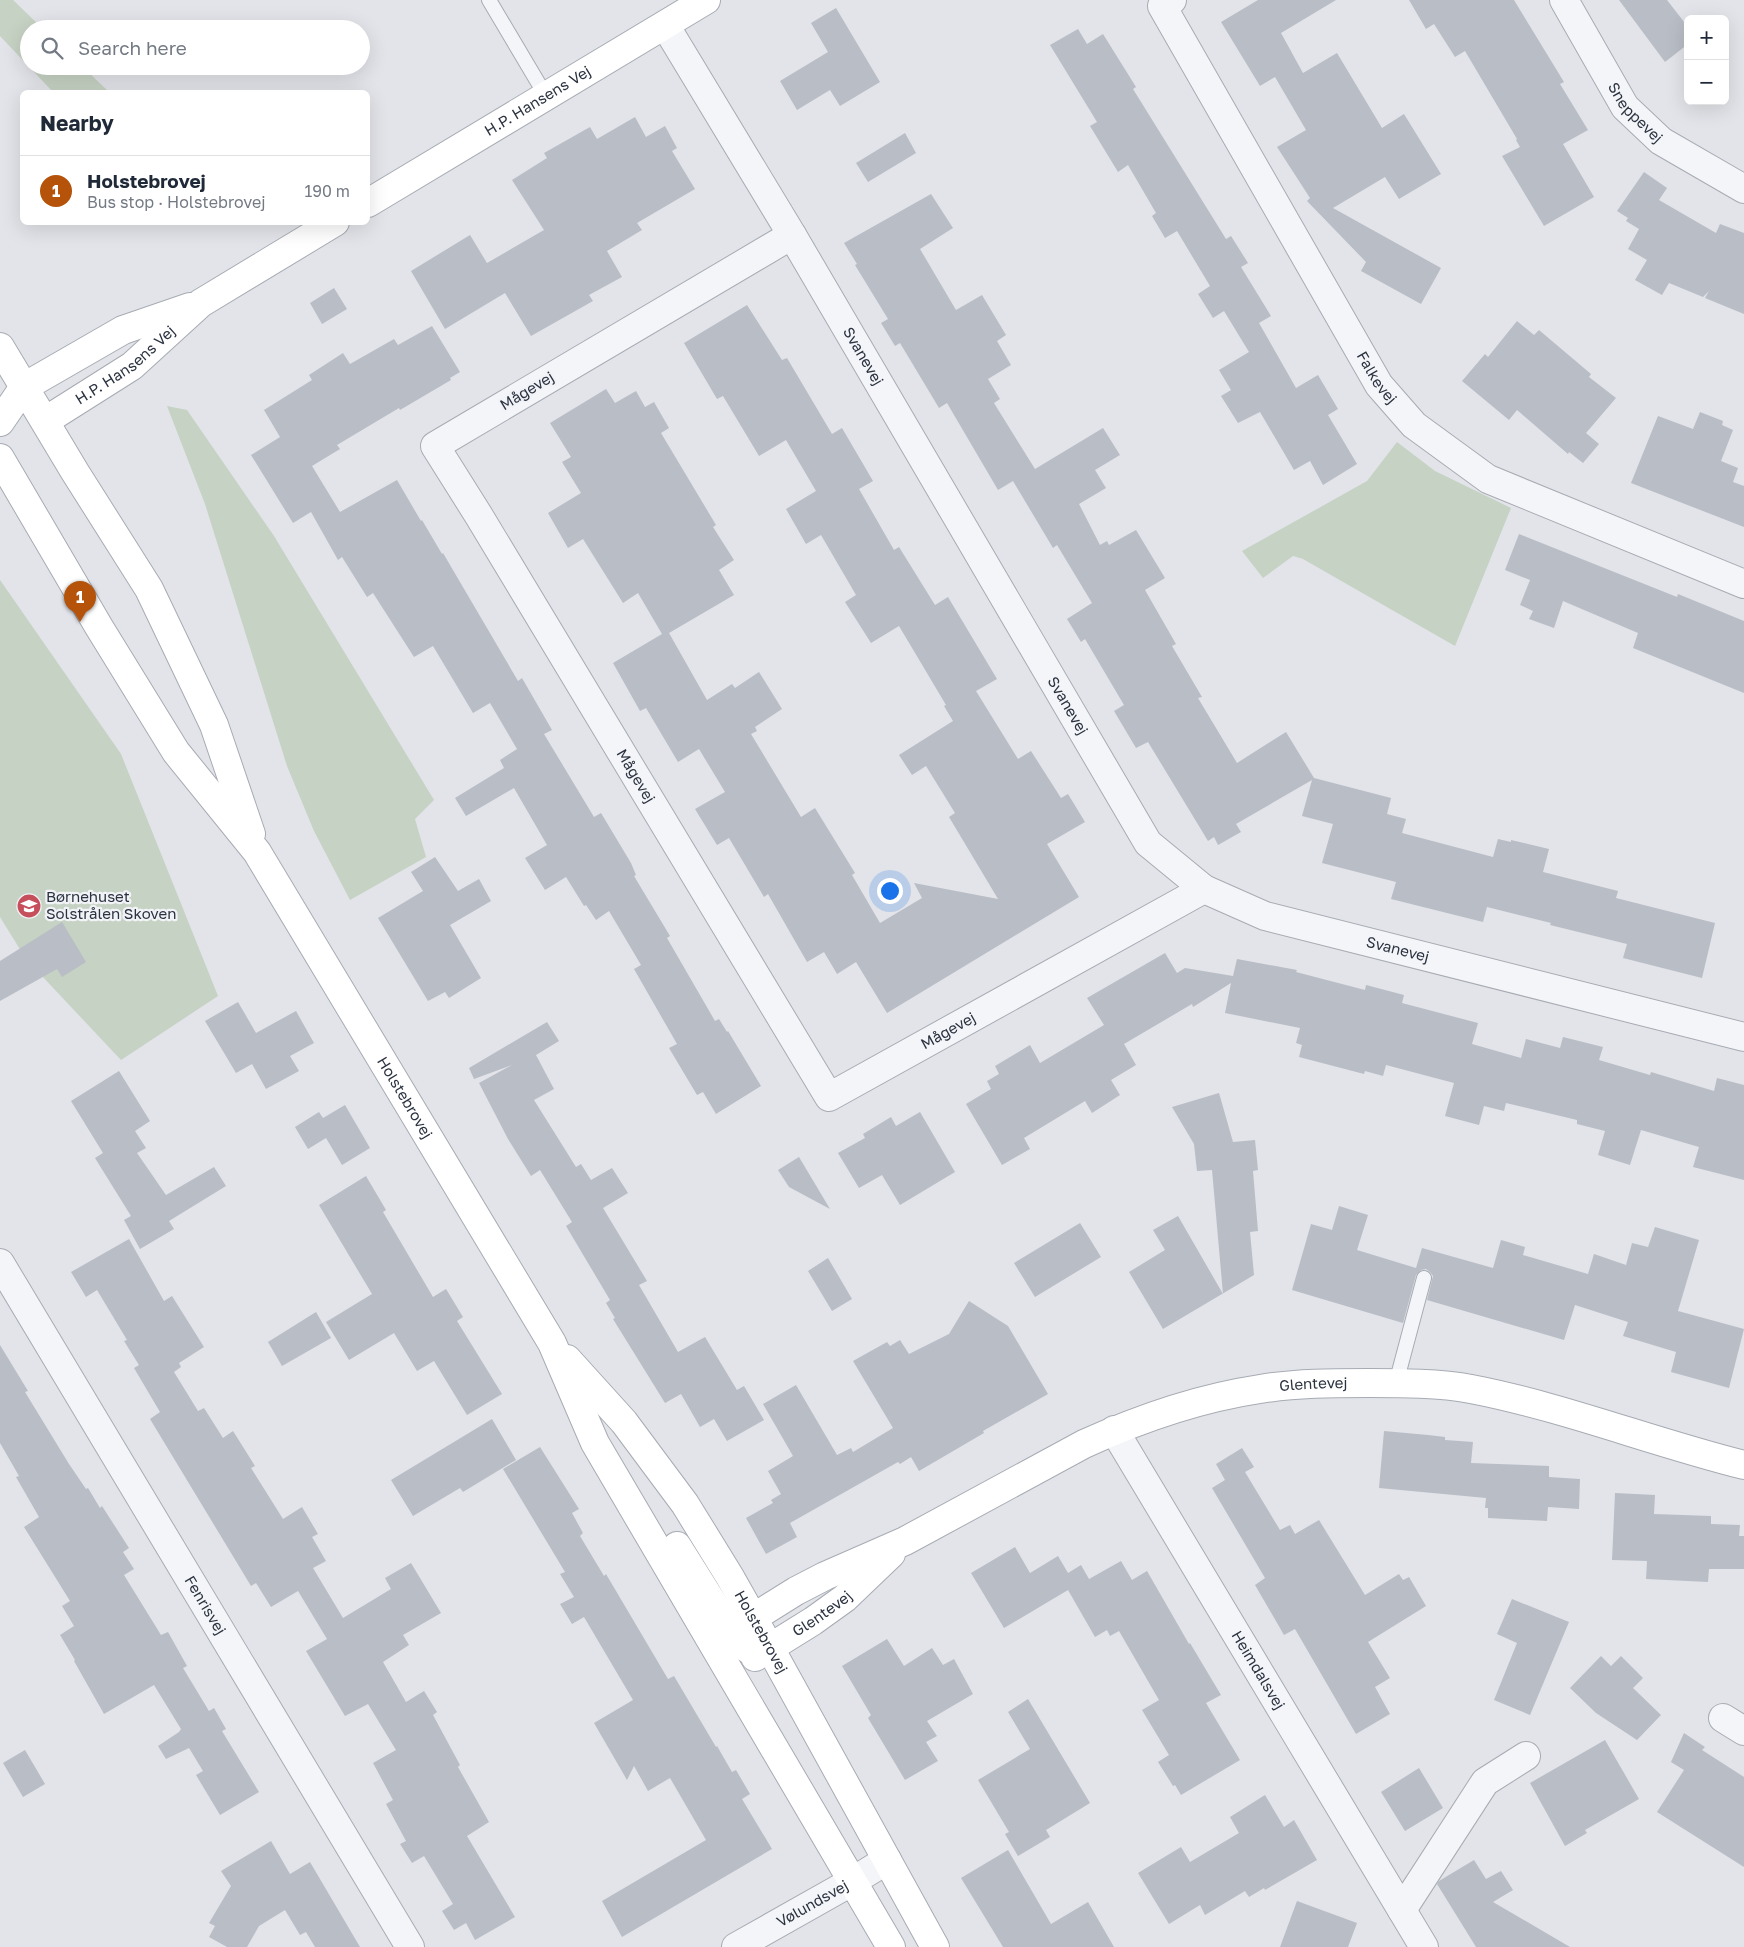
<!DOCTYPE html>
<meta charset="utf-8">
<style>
body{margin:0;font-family:"Golos Text",sans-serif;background:#f2f2f3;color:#1f2937}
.controls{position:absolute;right:15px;top:15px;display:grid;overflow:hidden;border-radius:8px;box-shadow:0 5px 20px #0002}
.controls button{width:45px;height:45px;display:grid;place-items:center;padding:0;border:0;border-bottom:1px solid #e0e1e3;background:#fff;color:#1f2937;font:25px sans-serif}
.you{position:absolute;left:889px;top:890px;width:18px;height:18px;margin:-12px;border:4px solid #fff;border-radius:50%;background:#1a73e8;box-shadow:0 0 0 8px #1a73e833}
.badge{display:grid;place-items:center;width:32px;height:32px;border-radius:50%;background:#b45309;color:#fff;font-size:16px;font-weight:700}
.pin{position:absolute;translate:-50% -41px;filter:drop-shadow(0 1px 2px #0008)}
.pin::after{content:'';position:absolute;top:26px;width:18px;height:15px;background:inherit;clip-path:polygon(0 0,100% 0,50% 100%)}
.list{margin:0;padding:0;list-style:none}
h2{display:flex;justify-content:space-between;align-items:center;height:65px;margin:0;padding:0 20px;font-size:21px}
h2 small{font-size:16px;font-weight:400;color:#747a83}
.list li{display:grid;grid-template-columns:32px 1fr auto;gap:15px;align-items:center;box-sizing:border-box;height:70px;padding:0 20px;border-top:1px solid #e0e1e3}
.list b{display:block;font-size:19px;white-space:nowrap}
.list p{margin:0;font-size:16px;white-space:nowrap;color:#747a83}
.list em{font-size:16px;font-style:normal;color:#747a83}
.icon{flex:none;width:28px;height:28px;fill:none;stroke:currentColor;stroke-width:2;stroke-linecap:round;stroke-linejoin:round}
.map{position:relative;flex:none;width:1744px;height:1947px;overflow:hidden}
.search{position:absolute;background:#fff;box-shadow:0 5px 20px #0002;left:20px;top:20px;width:350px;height:55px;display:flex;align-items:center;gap:12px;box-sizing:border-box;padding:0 18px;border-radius:28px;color:#747a83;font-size:19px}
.panel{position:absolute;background:#fff;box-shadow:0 5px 20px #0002;left:20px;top:90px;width:350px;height:135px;border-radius:8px}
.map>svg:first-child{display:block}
.green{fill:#c6d2c3}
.building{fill:#b9bdc6}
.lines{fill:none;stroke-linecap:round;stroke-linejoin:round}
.lane-casing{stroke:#a7abb3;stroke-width:16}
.street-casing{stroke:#a7abb3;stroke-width:30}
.secondary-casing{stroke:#a7abb3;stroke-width:30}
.lane{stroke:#f4f5f8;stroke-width:14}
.street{stroke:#f4f5f8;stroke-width:28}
.secondary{stroke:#fff;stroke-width:28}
.labels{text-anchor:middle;stroke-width:4.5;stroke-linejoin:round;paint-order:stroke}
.street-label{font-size:15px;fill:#2b3240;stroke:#f1f3f7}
.poi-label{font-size:15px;fill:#2b3240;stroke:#f1f3f7;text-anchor:start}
</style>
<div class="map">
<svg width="1744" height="1947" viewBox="0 0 1744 1947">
<rect width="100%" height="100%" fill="#e2e4e9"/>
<g class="green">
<polygon points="0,0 13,0 43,29 29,29 29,66 82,66 109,92 53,92 0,36"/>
<polygon points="167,406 187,410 274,536 434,800 415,819 426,857 350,900 314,831 287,766 205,504"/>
<polygon points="1397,442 1435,471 1511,508 1455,646 1303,559 1293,556 1263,578 1242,551 1367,481"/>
<polygon points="0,580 121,754 218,996 121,1060 26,959 0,917"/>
</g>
<g class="building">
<polygon points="1258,0 1336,0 1281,33 1303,73 1337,53 1382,128 1404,114 1441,174 1399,199 1385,177 1333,208 1441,268 1421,304 1361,271 1366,262 1307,201 1310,198 1277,147 1306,130 1275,77 1260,86 1221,22"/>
<polygon points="1409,0 1514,0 1564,82 1560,84 1588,130 1563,144 1594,197 1544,226 1502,156 1520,147 1516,140 1517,139 1465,51 1455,57 1434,24 1426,29"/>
<polygon points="1619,0 1667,0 1688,27 1688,44 1665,62"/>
<polygon points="836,8 880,82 840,106 830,90 797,110 780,81 828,52 811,23"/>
<polygon points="1078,29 1087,44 1103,34 1136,87 1133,89 1226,239 1231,236 1248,263 1241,267 1271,316 1259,323 1296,388 1318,375 1338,409 1328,415 1357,464 1323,485 1310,461 1294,470 1260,412 1238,423 1221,396 1231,390 1219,370 1249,352 1224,311 1213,318 1198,294 1210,286 1177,231 1165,238 1152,216 1156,213 1128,165 1118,172 1090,126 1097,122 1050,45"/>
<polygon points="635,117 646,137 665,126 677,148 672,151 695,189 637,223 642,230 607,251 622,277 589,295 593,301 531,336 505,293 445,329 411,271 470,235 487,263 544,230 512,180 547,158 544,153 590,127 597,139"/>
<polygon points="905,133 916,153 868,182 856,163"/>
<polygon points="1644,172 1667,188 1659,200 1716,233 1720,224 1744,233 1744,314 1705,298 1709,291 1703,297 1669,283 1662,295 1635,280 1647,260 1628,249 1639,229 1626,221 1628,218 1617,211"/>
<polygon points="931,194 953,228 920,249 956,310 982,295 1006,335 997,341 1011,365 988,379 1000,399 994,403 1035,469 1103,428 1120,455 1095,470 1106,488 1079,504 1100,545 1107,541 1109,545 1136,530 1165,578 1145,590 1176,644 1172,646 1202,697 1198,698 1237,763 1286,732 1314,778 1391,798 1387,814 1406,819 1402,833 1493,857 1498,839 1511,842 1511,840 1549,849 1543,872 1618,891 1616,898 1715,923 1702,978 1623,958 1627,944 1550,925 1551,923 1487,907 1483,922 1391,899 1396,882 1322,863 1333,824 1302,816 1312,780 1236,824 1241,832 1218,845 1214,837 1208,841 1148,742 1136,748 1114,711 1124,705 1085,639 1081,642 1067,619 1092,603 1057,545 1053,548 1013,481 998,490 947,403 939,408 900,343 895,346 881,323 888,319 855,265 857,264 844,243"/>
<polygon points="334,288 347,309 322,324 310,303"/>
<polygon points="747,305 782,360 787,358 832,434 842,428 873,481 859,489 894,550 899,547 935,605 948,597 997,679 976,691 1018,759 1031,751 1061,798 1068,794 1085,822 1047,844 1079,897 887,1013 856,962 837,974 824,952 807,962 768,894 764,897 729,838 717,845 695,809 725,792 699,749 678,762 646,708 640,711 613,663 662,634 638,593 623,603 583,539 568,548 548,513 581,493 562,462 571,457 550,423 606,389 615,403 636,391 645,407 654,402 669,428 661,433 716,525 713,527 734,560 719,570 734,595 669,633 707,700 732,684 735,688 759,672 782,709 755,727 757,731 751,734 801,817 815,808 855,873 852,875 880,923 922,898 914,883 998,899 949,817 955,813 926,766 912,775 899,755 953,721 944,706 946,705 899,626 871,643 845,602 856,595 821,535 806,544 786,509 816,491 786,440 759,456 723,396 717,399 684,343"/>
<polygon points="1517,321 1534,335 1539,330 1591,374 1589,377 1616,398 1586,433 1599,444 1583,463 1569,452 1568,454 1517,410 1509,420 1462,381 1485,354 1488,357"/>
<polygon points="432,326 460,372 450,378 451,380 400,410 399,408 337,445 340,449 312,466 340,512 397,480 421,521 422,520 442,554 443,553 518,681 522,678 552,730 544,734 594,817 601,813 631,863 636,875 634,876 670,936 667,938 715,1021 719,1019 727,1032 728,1031 761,1086 716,1114 703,1092 697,1095 669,1048 677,1044 634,969 641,965 609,911 596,920 586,905 584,906 566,877 545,890 525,858 547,845 514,788 466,816 455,798 504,768 500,760 517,749 490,703 473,713 433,646 414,657 373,593 367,597 342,557 338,560 311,512 293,523 251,455 280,437 264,410 312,380 309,375 343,353 350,364 394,339 398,345"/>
<polygon points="1700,412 1723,421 1722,425 1733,430 1721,461 1738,468 1733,482 1744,486 1744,527 1631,483 1658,416 1693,429"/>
<polygon points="1519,534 1677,597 1678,594 1744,621 1744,693 1633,648 1638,633 1563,601 1554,628 1529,619 1533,611 1520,605 1530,580 1505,570"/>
<polygon points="435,857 458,891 479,879 491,901 450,925 481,978 449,998 445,992 428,1001 378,918 423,891 411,872"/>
<polygon points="62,922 86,962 62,977 57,969 0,1001 0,961"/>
<polygon points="1165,953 1177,973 1185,968 1233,976 1237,959 1297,970 1296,972 1365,990 1366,985 1404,995 1402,1003 1478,1023 1472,1044 1521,1058 1526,1039 1560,1048 1563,1037 1603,1047 1599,1060 1650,1075 1651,1072 1714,1091 1717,1078 1744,1085 1744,1180 1693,1167 1699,1147 1641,1130 1630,1165 1598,1155 1605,1131 1577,1124 1577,1120 1506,1103 1504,1111 1484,1106 1479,1125 1445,1116 1454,1083 1386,1065 1383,1076 1365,1071 1364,1074 1299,1057 1302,1045 1296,1043 1300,1028 1225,1013 1231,983 1193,1007 1192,1004 1124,1044 1136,1065 1111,1080 1120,1095 1092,1113 1085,1101 1024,1138 1030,1149 1002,1165 966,1104 991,1089 987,1081 999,1074 995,1066 1030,1045 1040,1063 1104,1025 1087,998"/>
<polygon points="238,1002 256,1033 296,1011 314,1043 290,1056 299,1071 266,1089 252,1064 236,1073 205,1021"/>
<polygon points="547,1022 559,1041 536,1055 554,1089 534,1100 576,1167 581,1164 591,1180 612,1168 628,1193 603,1208 647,1281 639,1285 678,1352 705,1337 737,1390 744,1386 764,1420 727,1441 714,1419 700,1427 681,1394 665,1403 613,1319 615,1318 606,1303 610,1300 566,1226 572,1222 540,1170 531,1176 508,1139 479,1083 512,1065 474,1079 469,1068"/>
<polygon points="119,1071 150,1121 135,1131 146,1148 137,1153 166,1195 214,1167 226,1186 169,1221 174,1229 140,1249 124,1220 131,1216 95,1158 103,1153 71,1101"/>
<polygon points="1219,1093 1233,1142 1255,1140 1258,1170 1253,1171 1258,1231 1250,1232 1254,1275 1163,1329 1129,1272 1165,1250 1153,1230 1178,1216 1223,1294 1212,1170 1197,1171 1194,1144 1172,1107"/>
<polygon points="345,1105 370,1148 342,1165 326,1138 308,1149 295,1127 319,1112 323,1118"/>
<polygon points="920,1112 955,1172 900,1205 882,1175 859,1188 838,1153 865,1138 863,1134 891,1117 896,1126"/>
<polygon points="799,1157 830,1209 789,1187 778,1170"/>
<polygon points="366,1176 386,1210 383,1212 433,1297 446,1289 463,1317 457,1321 502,1394 467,1415 434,1361 417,1371 394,1333 349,1360 326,1322 372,1294 319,1205"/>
<polygon points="1339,1206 1368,1215 1357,1250 1416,1268 1422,1248 1493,1268 1501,1240 1525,1247 1523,1255 1588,1274 1594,1254 1626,1265 1632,1243 1648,1247 1655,1227 1699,1240 1678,1311 1744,1329 1729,1388 1671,1372 1676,1352 1623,1336 1628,1322 1575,1305 1564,1340 1427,1300 1433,1276 1430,1272 1426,1269 1421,1270 1416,1275 1403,1323 1292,1290 1311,1224 1332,1230"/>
<polygon points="1080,1223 1101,1257 1035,1297 1014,1263"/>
<polygon points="129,1239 164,1301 172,1296 204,1347 179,1363 181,1367 174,1372 198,1411 204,1408 223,1438 233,1431 255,1466 251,1468 283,1519 302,1507 318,1534 312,1537 326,1561 313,1568 343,1618 391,1589 385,1578 411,1563 441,1613 403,1635 409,1645 383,1662 406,1702 424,1691 437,1712 433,1715 460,1765 458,1767 489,1822 467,1836 515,1917 475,1940 466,1923 454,1930 442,1911 453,1904 424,1856 412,1863 400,1844 406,1841 386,1804 393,1800 373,1763 396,1750 368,1704 345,1716 306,1651 327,1639 298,1591 271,1607 256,1583 251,1586 150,1419 160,1412 134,1368 139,1365 124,1341 127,1340 97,1290 86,1297 71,1272"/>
<polygon points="828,1258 852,1299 832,1311 808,1271"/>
<polygon points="969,1301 1008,1326 1048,1394 983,1431 984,1433 919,1471 911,1457 900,1464 898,1462 790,1523 797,1537 766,1554 746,1518 773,1503 771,1500 781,1494 768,1471 793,1456 763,1404 796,1385 837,1455 851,1448 853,1452 893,1428 853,1361 887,1342 890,1346 900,1340 909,1354 949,1334"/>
<polygon points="316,1312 331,1338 282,1366 268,1342"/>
<polygon points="0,1345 28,1391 25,1392 69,1464 86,1489 88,1488 100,1508 102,1506 129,1548 123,1552 134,1569 124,1575 161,1635 168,1632 187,1666 183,1668 209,1711 214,1708 226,1729 222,1731 259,1792 220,1815 196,1775 203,1771 189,1748 166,1759 158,1746 179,1732 181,1729 154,1685 104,1714 74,1661 75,1660 60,1635 74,1626 62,1606 70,1601 24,1527 39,1517 16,1477 19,1476 0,1443"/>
<polygon points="492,1419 516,1460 463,1492 460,1488 413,1516 391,1480"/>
<polygon points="1384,1431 1428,1435 1445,1437 1445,1440 1473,1442 1471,1463 1549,1466 1549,1477 1580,1479 1579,1509 1548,1507 1547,1521 1488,1518 1488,1508 1485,1508 1486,1498 1379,1488"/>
<polygon points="540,1447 579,1509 572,1513 583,1533 580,1536 604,1576 606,1574 668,1679 674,1676 716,1747 717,1746 732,1772 736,1770 750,1794 742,1799 772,1849 622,1937 602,1901 706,1840 670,1778 648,1791 634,1766 627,1780 594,1723 633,1700 584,1617 572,1624 560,1604 574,1597 560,1574 565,1572 503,1469"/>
<polygon points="1242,1448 1254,1467 1245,1472 1280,1530 1290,1525 1295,1534 1319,1520 1365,1595 1399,1574 1403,1580 1409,1577 1426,1606 1368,1642 1390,1678 1375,1687 1390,1714 1356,1734 1295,1629 1284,1635 1255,1585 1265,1578 1212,1488 1225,1480 1216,1464"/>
<polygon points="1615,1493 1655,1495 1654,1514 1711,1516 1711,1524 1740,1525 1739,1536 1744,1536 1744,1569 1709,1569 1708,1582 1646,1579 1647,1561 1612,1560"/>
<polygon points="1015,1547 1030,1573 1058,1556 1068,1573 1081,1565 1089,1579 1121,1561 1132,1580 1147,1571 1189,1644 1190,1643 1221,1695 1206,1703 1240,1760 1181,1795 1175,1785 1173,1786 1158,1762 1169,1755 1142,1710 1159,1700 1119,1631 1110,1636 1107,1630 1095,1637 1068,1590 1004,1628 971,1573"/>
<polygon points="1512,1599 1569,1622 1530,1715 1494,1700 1517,1643 1497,1634"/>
<polygon points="887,1639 904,1666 932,1648 943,1665 954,1659 973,1694 927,1721 937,1736 926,1742 938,1761 905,1780 868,1718 871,1715 842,1666"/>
<polygon points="1601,1656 1611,1666 1621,1656 1643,1678 1633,1688 1661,1715 1637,1740 1596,1713 1570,1688"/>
<polygon points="1028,1699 1090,1803 1046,1830 1050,1837 1018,1856 1005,1834 1009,1832 978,1780 1030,1749 1008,1712"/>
<polygon points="1684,1733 1705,1747 1702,1750 1744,1777 1744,1867 1657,1812 1684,1770 1671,1762"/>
<polygon points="1605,1740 1639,1799 1585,1830 1587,1833 1565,1846 1530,1783"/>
<polygon points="25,1750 45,1784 23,1797 3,1763"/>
<polygon points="1419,1768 1443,1808 1405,1831 1381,1792"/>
<polygon points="1265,1795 1284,1827 1294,1820 1317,1860 1265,1890 1264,1888 1249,1897 1245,1891 1205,1915 1200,1905 1169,1924 1138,1873 1181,1847 1190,1862 1239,1833 1230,1817"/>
<polygon points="271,1841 290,1874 310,1862 360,1947 315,1947 306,1932 300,1935 285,1910 259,1926 247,1947 227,1947 209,1937 215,1926 209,1923 231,1886 221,1871"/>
<polygon points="1008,1850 1051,1924 1088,1902 1114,1947 1003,1947 961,1878"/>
<polygon points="1474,1860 1486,1879 1501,1871 1513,1890 1493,1902 1570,1947 1476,1947 1437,1884 1439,1881"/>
<polygon points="1297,1901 1357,1923 1348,1947 1280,1947"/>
</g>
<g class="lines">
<defs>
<g id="lane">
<polyline points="489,0 546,96"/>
<polyline points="1396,1383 1424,1278"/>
</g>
<g id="street">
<path id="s1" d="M 1172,0 L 1162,6 L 1379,385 L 1414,425 L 1488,479 L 1744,584"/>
<path id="s2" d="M 1564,0 L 1625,107 L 1661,141 L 1744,189"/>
<path id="s3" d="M 665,25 L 792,235 L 1148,843 L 1204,889 L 1265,916 L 1744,1037"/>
<path id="s4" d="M 792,235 L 435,446 L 479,516 L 829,1097 L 1204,889"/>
<path id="s5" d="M 0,1263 L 410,1947"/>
<path id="s6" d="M 1114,1430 L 1424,1947"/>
<polyline points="1723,1718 1744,1731"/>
<polyline points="1402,1910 1485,1782 1526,1756"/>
<path id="s7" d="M 736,1947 L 853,1881 L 887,1860"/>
</g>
<g id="secondary">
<path id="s8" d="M 368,203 L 706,0"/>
<polyline points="0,347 75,472 149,589 214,725 251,834"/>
<path id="s9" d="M 45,421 L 132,366 L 201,303 L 335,222"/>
<polyline points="0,422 24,387 123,330 190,307"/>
<path id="s10" d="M 0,458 L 99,627 L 176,752 L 257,852 L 552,1343 L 595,1443 L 891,1947"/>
<path id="s11" d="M 567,1359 L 624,1422 L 685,1504 L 730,1577 L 770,1648 L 935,1947"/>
<polyline points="677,1546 738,1643 748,1649 770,1648"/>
<path id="s12" d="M 713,1643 L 796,1591 L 825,1576 L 905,1541 L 1084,1444 C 1139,1419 1200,1398 1260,1389 C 1296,1383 1333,1383 1369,1383 C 1401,1383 1440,1383 1471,1389 C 1564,1407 1652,1442 1744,1465"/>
<path id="s13" d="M 755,1657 L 813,1621 L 845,1598 L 891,1554"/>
</g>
</defs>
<use href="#lane" class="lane-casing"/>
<use href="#street" class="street-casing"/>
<use href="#secondary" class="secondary-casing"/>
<use href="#lane" class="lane"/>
<use href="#street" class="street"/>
<use href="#secondary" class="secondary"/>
</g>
<defs>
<symbol id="school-disc" viewBox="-11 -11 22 22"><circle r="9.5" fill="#c64f5c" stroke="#f1f3f7"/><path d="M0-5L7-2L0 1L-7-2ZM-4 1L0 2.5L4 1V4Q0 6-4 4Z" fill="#fff"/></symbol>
</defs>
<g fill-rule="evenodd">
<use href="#school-disc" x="15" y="892" width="28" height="28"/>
</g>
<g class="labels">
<g class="street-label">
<text dy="5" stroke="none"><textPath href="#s8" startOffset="198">H.P. Hansens Vej</textPath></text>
<text dy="5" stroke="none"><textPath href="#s2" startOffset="134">Sneppevej</textPath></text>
<text dy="5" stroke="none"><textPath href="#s3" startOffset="386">Svanevej</textPath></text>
<text dy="5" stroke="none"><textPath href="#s9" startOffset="98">H.P. Hansens Vej</textPath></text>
<text dy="5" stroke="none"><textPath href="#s1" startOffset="441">Falkevej</textPath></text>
<text transform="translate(527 391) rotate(-31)" y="5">Mågevej</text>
<text dy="5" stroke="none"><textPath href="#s3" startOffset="791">Svanevej</textPath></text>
<text dy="5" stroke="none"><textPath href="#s4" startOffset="801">Mågevej</textPath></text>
<text dy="5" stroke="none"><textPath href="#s3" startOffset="1226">Svanevej</textPath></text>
<text dy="5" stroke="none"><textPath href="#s4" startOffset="1312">Mågevej</textPath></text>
<text dy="5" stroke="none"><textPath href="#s10" startOffset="758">Holstebrovej</textPath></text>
<text dy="5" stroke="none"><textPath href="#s12" startOffset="660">Glentevej</textPath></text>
<text dy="5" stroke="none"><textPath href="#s5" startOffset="399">Fenrisvej</textPath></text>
<text dy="5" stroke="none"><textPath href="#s13" startOffset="80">Glentevej</textPath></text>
<text dy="5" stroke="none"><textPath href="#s11" startOffset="336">Holstebrovej</textPath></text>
<text dy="5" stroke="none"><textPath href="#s6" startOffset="280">Heimdalsvej</textPath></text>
<text dy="5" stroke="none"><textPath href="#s7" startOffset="88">Vølundsvej</textPath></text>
</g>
<g class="poi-label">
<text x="46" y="902">Børnehuset<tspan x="46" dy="17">Solstrålen Skoven</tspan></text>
</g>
</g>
</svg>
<div class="controls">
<button>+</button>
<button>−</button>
</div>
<div class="you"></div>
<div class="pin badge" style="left:80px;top:622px">1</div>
<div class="search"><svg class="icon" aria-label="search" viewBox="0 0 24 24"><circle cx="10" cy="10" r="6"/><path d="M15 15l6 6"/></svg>Search here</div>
<section class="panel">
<h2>Nearby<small></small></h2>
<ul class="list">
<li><span class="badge">1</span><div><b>Holstebrovej</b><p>Bus stop · Holstebrovej</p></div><em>190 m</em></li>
</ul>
</section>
</div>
